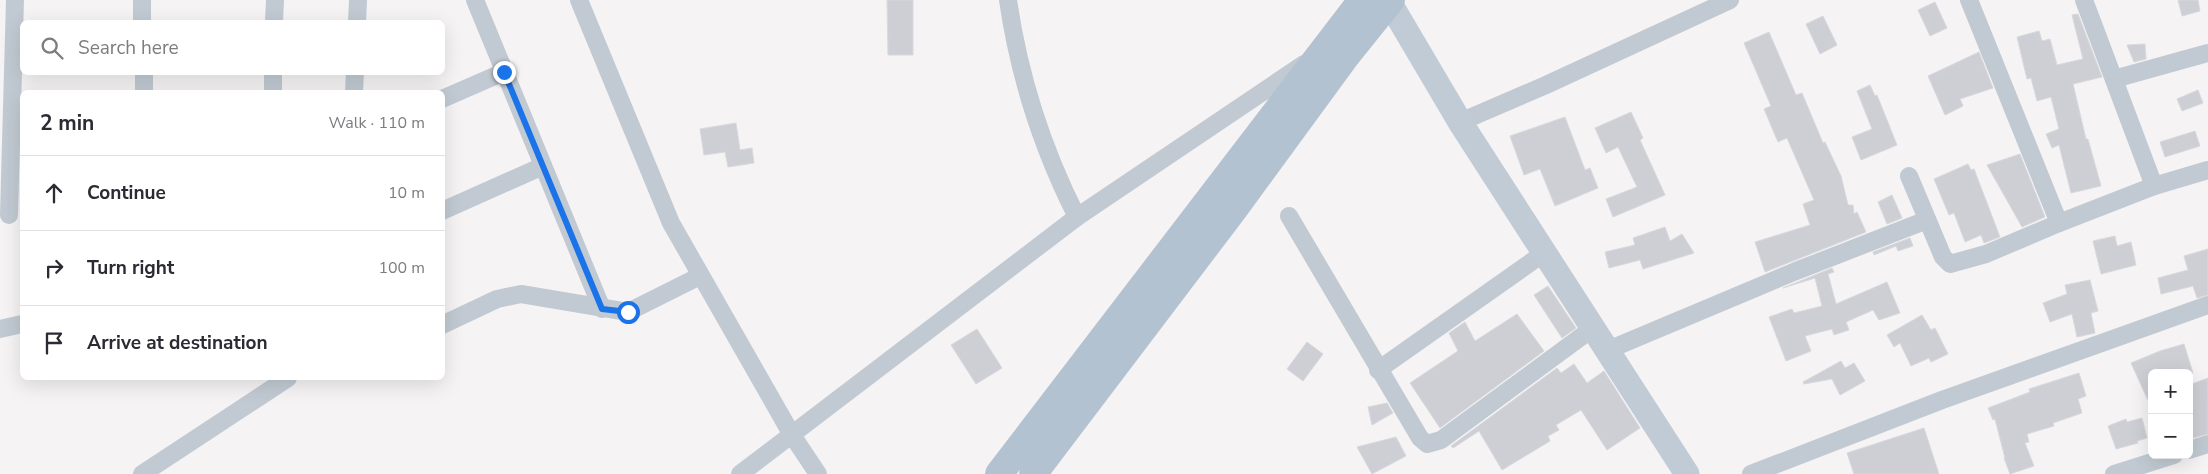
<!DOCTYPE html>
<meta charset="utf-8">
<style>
body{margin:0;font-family:"Nunito Sans",sans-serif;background:#f2f2f3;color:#2b2b33}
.controls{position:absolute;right:15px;bottom:15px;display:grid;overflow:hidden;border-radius:8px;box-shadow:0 5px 20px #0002}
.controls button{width:45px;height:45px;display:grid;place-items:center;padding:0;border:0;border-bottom:1px solid #e1e1e2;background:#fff;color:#2b2b33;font:25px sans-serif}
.stop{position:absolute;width:15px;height:15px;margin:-11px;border:4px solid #1a73e8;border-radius:50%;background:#fff}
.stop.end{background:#1a73e8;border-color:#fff;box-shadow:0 1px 5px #0008}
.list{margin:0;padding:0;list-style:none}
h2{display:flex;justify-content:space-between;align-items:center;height:65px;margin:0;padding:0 20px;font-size:21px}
h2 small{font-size:16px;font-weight:400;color:#7c7c81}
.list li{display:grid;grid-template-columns:32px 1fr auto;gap:15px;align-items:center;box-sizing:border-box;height:75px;padding:0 20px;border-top:1px solid #e1e1e2}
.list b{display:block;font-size:19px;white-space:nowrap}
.list em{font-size:16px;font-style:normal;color:#7c7c81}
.icon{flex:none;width:28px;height:28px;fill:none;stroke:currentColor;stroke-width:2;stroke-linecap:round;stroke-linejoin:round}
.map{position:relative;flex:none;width:2208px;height:474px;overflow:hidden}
.search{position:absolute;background:#fff;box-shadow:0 5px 20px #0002;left:20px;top:20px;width:425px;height:55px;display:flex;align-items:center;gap:12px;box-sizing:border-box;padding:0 18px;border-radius:8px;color:#7c7c81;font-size:19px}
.panel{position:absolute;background:#fff;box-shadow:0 5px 20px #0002;left:20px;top:90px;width:425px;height:290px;border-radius:8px}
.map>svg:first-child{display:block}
.building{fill:#cdcfd5;stroke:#d7d9de}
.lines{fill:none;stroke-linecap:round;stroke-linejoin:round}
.street{stroke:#c1cad2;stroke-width:18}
.secondary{stroke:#c1cbd6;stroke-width:25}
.primary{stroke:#b3c2d1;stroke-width:28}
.route{stroke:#1a73e8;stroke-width:6}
</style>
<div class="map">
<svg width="2208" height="474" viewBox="0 0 2208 474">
<rect width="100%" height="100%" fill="#f5f3f3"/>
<g class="building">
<polygon points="887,0 913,0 913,55 888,55"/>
<polygon points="2178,0 2198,0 2200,11 2182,16"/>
<polygon points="1935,2 1947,28 1930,36 1918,10"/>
<polygon points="2078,14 2102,77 2073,84 2086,139 2088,139 2101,186 2071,193 2059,145 2052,148 2046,134 2059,129 2051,97 2037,101 2031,78 2027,79 2017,37 2039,31 2042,41 2050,39 2057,65 2083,59 2072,15"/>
<polygon points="1823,16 1837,45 1820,54 1806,24"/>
<polygon points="1769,32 1796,95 1802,93 1823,143 1825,142 1841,176 1848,205 1853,205 1854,214 1857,212 1866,232 1765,272 1755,242 1810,225 1803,204 1814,200 1787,138 1778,142 1764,109 1771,106 1744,43"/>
<polygon points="2145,44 2146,59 2134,62 2127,45"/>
<polygon points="1979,52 1993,88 1960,99 1963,106 1945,115 1928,76"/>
<polygon points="1870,85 1875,96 1877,95 1897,145 1861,160 1852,137 1872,129 1857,91"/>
<polygon points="2198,90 2203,103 2182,111 2177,99"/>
<polygon points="1631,112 1643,138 1640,140 1665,195 1613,217 1606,199 1637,187 1618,147 1606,153 1595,128"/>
<polygon points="1565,117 1585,170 1590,168 1598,188 1555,206 1540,169 1524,175 1510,136"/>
<polygon points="736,123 740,150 752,148 754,163 728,167 725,152 704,155 700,129"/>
<polygon points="2195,131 2200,146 2165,157 2160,142"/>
<polygon points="2020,154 2045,217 2022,227 1987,165"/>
<polygon points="1968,164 1971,170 1974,169 2000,237 1984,243 1981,235 1965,242 1954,213 1949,215 1934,179"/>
<polygon points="1892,195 1902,218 1887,224 1878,202"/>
<polygon points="1665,227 1670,241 1682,234 1694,253 1643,269 1640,260 1609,268 1605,252 1635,245 1633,238"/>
<polygon points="2115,236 2117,246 2131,242 2136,265 2101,274 2093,241"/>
<polygon points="1910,238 1913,246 1898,251 1896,246 1874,255 1873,252"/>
<polygon points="2208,249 2208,295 2197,298 2193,286 2161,294 2158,278 2188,270 2184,256"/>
<polygon points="1832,268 1834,272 1828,274 1836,304 1887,282 1900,313 1879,320 1873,310 1846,322 1849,330 1834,335 1832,329 1805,336 1811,351 1786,361 1769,317 1792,309 1794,313 1822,306 1815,278 1783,288"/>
<polygon points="2090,280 2098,311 2091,313 2095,333 2077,337 2072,314 2050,322 2043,303 2067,294 2065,285"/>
<polygon points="1548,286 1576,328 1562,338 1534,295"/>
<polygon points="1517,314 1544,351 1440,428 1410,383 1458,351 1449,333 1465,322 1475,341"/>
<polygon points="1922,315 1931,330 1935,328 1948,354 1931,362 1929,358 1911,366 1900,343 1894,347 1887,335"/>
<polygon points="977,329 1002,368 976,384 951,345"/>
<polygon points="1307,342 1323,354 1303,381 1287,369"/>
<polygon points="2184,344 2193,373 2152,373 2152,409 2131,363 2160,351"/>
<polygon points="1841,361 1845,368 1854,363 1865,381 1840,395 1832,379 1804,384 1803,382"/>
<polygon points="1574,364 1587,383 1604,371 1640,428 1607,450 1581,410 1556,425 1559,430 1548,436 1550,441 1502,470 1479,431 1453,448 1451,446 1557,368 1561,373"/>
<polygon points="2079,373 2086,396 2078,399 2082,413 2053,423 2054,426 2027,434 2029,442 2025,443 2034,466 2010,474 2004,458 2005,458 1995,419 1993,420 1988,408 2030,392 2029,389"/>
<polygon points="2208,378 2208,434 2189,439 2189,385"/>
<polygon points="1387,403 1393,413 1372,425 1368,407"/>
<polygon points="2142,418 2147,438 2137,441 2138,443 2116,449 2108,426 2126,419 2127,422"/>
<polygon points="1924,428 1939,474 1854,474 1847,453"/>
<polygon points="1396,437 1406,456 1372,474 1357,447"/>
</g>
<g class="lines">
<g class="street">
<polyline points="142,0 142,22"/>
<polyline points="475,0 602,309"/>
<polyline points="579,0 671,223 792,435 818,474"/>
<path d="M 1008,0 C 1019,76 1042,148 1077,217"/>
<polyline points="1969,0 2059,223 2154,186 2208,170"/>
<polyline points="2084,0 2154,186"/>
<polyline points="274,22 275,0"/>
<polyline points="357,22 358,0"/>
<polyline points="144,72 144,92"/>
<polyline points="2114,79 2208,53"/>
<polyline points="273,92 273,72"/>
<polyline points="354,92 355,72"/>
<polyline points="442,99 504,72"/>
<polyline points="1460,122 1546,85 1730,0"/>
<polyline points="1909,176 1943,257 1950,264 1986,254 2059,223"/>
<polyline points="442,211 543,166"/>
<polyline points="9,215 15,0"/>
<polyline points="1289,216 1420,438 1427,444 1441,440 1593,328"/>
<polyline points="442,325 497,299 521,294 628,312 700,276"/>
<polyline points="0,329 22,324"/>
<polyline points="1608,350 1796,271 1927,220"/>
<polyline points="1378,370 1544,253"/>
<polyline points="2189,450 2208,444"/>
<polyline points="142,474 288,378"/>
<polyline points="740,474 1077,217 1304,64"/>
<polyline points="1751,474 1942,400 2208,305"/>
<polyline points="2114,474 2174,455"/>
</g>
<polyline class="secondary" points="1388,0 1460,122 1687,474"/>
<g class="primary">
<polyline points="999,474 1362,0"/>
<polyline points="1033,474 1234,209 1346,56 1391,0"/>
</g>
</g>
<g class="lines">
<polyline class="route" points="504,72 602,309 628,312"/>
</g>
</svg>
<div class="controls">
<button>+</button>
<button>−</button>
</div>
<div class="stop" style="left:628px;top:312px"></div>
<div class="stop end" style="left:504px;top:72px"></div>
<div class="search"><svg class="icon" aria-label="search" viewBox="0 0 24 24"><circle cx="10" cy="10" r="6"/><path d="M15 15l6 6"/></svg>Search here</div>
<section class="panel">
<h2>2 min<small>Walk · 110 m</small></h2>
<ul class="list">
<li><svg class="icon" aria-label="ahead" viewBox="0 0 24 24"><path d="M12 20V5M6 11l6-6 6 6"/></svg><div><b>Continue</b></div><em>10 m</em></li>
<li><svg class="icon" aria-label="right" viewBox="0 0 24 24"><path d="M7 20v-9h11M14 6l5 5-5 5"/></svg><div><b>Turn right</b></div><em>100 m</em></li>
<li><svg class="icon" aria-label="arrive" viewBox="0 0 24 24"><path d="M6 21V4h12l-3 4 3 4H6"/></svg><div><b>Arrive at destination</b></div></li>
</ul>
</section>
</div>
